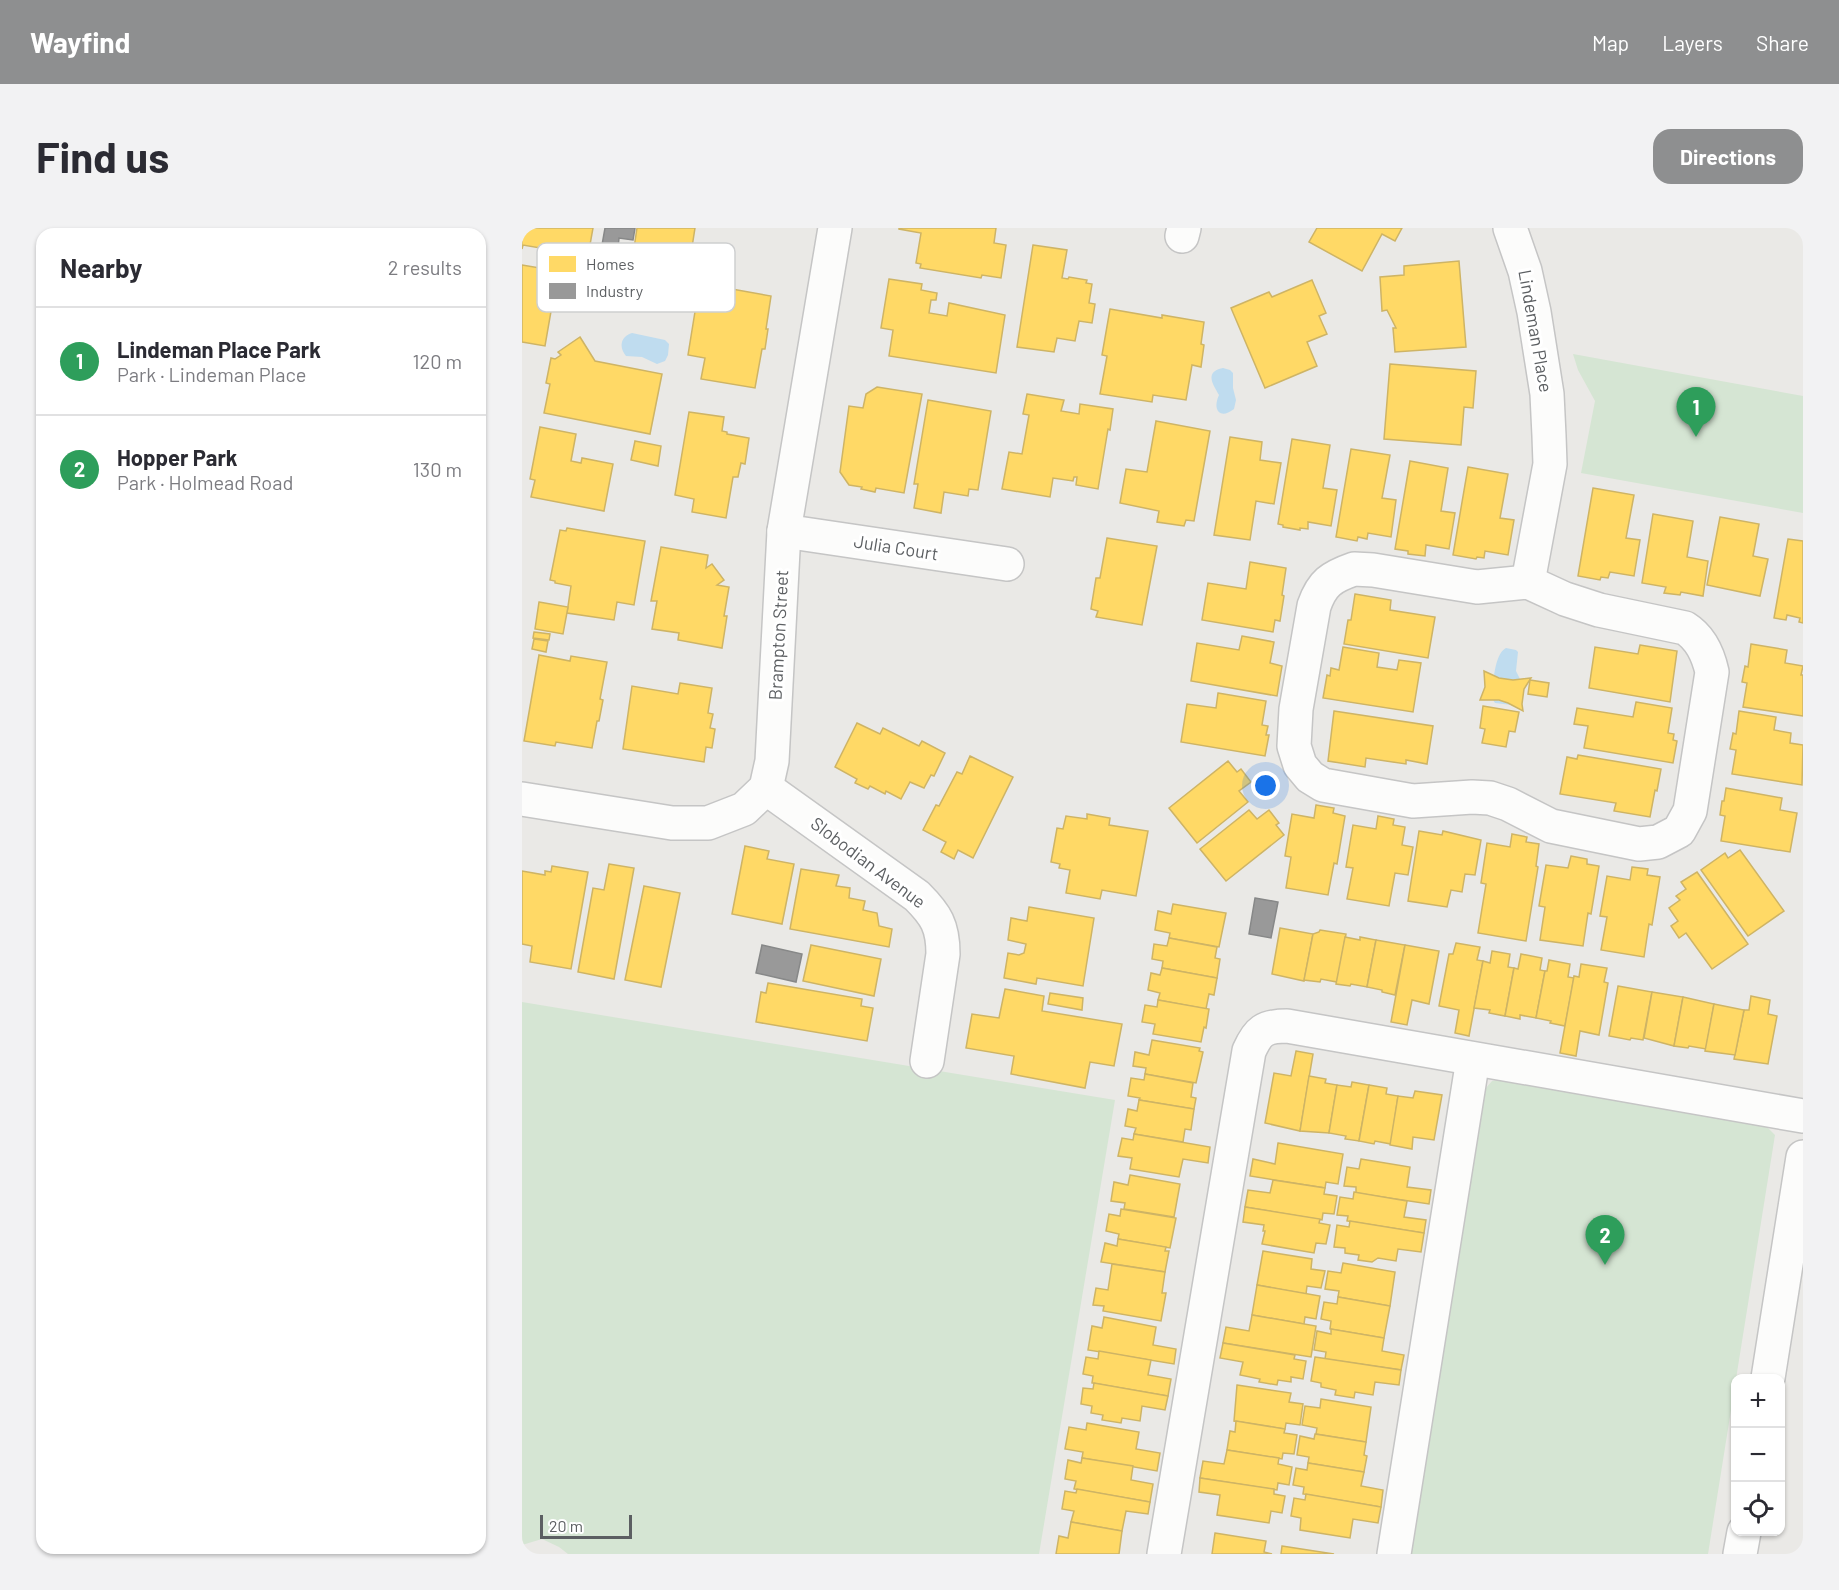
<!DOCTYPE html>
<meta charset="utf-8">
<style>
body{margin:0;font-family:Barlow,sans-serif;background:#f2f2f3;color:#2b2b33}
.controls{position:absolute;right:18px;bottom:18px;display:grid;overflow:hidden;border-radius:12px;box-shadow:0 2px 4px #0004}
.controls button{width:54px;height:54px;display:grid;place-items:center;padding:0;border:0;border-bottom:2px solid #e1e1e2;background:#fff;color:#2b2b33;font:30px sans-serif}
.scale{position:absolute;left:18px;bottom:15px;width:92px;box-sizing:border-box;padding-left:6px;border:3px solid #5c5f62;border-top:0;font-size:16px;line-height:21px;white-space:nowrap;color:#5c5f62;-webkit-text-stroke:4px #fff;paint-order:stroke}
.you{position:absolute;left:744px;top:558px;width:21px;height:21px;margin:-15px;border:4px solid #fff;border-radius:50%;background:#1a73e8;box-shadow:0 0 0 9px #1a73e833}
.badge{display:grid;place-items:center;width:39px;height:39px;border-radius:50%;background:#8e8f90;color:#fff;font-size:20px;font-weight:700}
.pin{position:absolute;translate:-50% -50px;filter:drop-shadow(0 2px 3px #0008)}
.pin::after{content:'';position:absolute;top:32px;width:21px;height:18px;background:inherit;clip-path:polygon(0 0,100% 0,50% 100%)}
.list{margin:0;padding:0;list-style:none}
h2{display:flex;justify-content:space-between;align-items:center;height:78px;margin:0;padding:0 24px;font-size:26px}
h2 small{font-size:20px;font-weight:400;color:#7c7c81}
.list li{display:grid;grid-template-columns:39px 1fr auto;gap:18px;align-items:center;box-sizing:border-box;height:108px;padding:0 24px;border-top:2px solid #e1e1e2}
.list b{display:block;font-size:22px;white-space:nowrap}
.list p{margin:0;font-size:20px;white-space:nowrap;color:#7c7c81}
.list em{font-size:20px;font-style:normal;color:#7c7c81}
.icon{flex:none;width:33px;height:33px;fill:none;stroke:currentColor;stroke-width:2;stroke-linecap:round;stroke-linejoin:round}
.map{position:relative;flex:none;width:1281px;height:1326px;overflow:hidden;border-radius:18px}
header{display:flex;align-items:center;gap:36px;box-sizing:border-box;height:84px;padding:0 30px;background:#8e8f90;color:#fff}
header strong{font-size:28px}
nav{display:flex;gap:33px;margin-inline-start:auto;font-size:21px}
.intro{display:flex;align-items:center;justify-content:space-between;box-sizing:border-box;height:144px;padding:0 36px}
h1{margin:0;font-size:42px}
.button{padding:15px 27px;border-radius:18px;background:#8e8f90;color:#fff;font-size:21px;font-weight:700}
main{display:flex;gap:36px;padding:0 36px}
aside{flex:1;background:#fff;border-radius:18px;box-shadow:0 2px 4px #0004}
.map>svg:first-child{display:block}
.green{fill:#d5e5d3}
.water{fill:#bfdcef}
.homes{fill:#ffd966;stroke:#ceb465;stroke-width:1.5}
.industry{fill:#999;stroke:#878888;stroke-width:1.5}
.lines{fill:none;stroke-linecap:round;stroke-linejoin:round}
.minor-casing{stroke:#c5c5c5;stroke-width:36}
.minor{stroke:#fcfcfb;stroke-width:33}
.labels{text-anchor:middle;stroke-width:6;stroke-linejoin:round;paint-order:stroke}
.street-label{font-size:18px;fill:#5c5f62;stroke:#fff}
.key{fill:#fff;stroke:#cecfd0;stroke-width:1.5}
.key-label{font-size:16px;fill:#5c5f62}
</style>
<header>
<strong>Wayfind</strong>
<nav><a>Map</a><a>Layers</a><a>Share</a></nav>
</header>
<div class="intro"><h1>Find us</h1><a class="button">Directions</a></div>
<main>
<aside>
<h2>Nearby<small>2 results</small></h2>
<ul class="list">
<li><span class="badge" style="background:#2e9e5b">1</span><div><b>Lindeman Place Park</b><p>Park · Lindeman Place</p></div><em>120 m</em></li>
<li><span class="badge" style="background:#2e9e5b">2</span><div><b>Hopper Park</b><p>Park · Holmead Road</p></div><em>130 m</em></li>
</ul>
</aside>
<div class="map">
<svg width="1281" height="1326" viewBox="0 0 1281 1326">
<rect width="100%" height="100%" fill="#eae9e6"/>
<g class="green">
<polygon points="1051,126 1281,168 1281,285 1059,245 1073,173 1056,142"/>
<polygon points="0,774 593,872 517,1326 46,1326 37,1319 20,1311 0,1317"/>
<polygon points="981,851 1237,895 1246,900 1253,907 1186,1326 887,1326 964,860 970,853"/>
</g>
<g class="water">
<path d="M 110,105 L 143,112 L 147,116 L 146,127 L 143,133 L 135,136 L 120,129 L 104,128 C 97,119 98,109 110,105 Z"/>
<path d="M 701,140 L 708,142 L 711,145 L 711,160 L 714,172 L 712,181 C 698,192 690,182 697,167 C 691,156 682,144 701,140 Z"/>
<path d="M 984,420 L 994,422 L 996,424 L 994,443 L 1000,455 L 990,477 L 973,475 L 970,470 C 971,457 972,426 984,420 Z"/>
</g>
<g class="homes">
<polygon points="0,0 71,0 66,28 1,17 0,21"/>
<polygon points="115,0 173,0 165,51 162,51 160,67 125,62 125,65 87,58 93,24 111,27"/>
<polygon points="377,0 474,0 472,15 484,17 479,50 460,47 459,50 398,40 399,36 394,35 399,5 377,1"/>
<polygon points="795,0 880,0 873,13 860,6 840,43 787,14"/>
<polygon points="511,17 545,22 540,50 546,51 547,49 565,52 564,55 570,56 567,75 573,76 570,95 557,93 553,113 535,110 532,124 495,119"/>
<polygon points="937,33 944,119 873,124 871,100 874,100 865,82 860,83 858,49 882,47 882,38"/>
<polygon points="0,37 36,43 23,118 0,114"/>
<polygon points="367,51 400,56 399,62 415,65 414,72 409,72 407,85 425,88 427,75 483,87 474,145 367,128 371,102 359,100"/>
<polygon points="790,52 804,85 797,88 805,106 785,114 795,138 743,160 709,80 747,64 750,69"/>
<polygon points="193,58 249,68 244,101 246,101 243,121 240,121 233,160 179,151 183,130 166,127 177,59 193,61"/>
<polygon points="588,81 640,90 640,87 682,94 679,116 682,117 679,139 670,137 664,172 631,167 630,174 578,166 585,128 580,127"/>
<polygon points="58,109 73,133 140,146 128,206 22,185 28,156 24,155 29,130 33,131 39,127 36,124"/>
<polygon points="868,136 954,143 951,180 942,179 939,217 862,211"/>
<polygon points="355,159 400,166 382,265 354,260 353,264 339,261 340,259 327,257 318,244 327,178 341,180 344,166"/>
<polygon points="505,166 542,172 539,183 557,186 558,176 591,181 588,202 586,201 576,261 554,257 555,249 552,249 551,253 531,250 528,269 480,261 487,224 500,226 507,187 501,186"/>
<polygon points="406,172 469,183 456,262 447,261 446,268 422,264 419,285 392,280 396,256 392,256"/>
<polygon points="167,184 202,189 200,203 205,204 205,206 227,210 223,236 219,235 216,249 211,249 204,290 170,284 172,271 153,267"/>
<polygon points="634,193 688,203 672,293 664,292 662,298 635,294 637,283 598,275 604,241 625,244"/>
<polygon points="18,199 54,206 49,233 59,235 60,230 91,236 82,283 9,269 13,252 8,251"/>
<polygon points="708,209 740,214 738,232 759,235 752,276 734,273 728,312 692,307"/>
<polygon points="770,211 808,217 801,260 815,262 809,298 786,294 786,301 778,300 778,302 761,299 761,297 756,296"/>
<polygon points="113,213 139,218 136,238 109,232"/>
<polygon points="829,221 868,227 860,270 874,272 869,309 846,305 845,311 836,309 835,313 814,309"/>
<polygon points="888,233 926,240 919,283 933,285 927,321 904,317 903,328 886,326 886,323 873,321"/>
<polygon points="946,239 986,246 978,290 992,292 986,327 963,323 962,330 955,329 954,331 931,327"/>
<polygon points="1071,260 1112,267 1104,310 1118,312 1112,348 1088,344 1086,350 1079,349 1078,352 1056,348"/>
<polygon points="1131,286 1171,293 1165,329 1186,333 1181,368 1159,364 1158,367 1142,365 1144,359 1120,355"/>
<polygon points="1198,289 1237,296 1231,328 1246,331 1238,368 1185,357"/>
<polygon points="45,300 123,313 112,377 95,374 92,392 45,385 49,358 33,355 33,353 28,352 38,302 44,303"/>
<polygon points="585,310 635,318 620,397 574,389 576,383 569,381 574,350 578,350"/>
<polygon points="1266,311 1281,313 1281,395 1277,394 1278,390 1265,387 1264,392 1252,390"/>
<polygon points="139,319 186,327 184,340 190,336 202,352 195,357 207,359 202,388 205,388 200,420 156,412 157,405 130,401 135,373 129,373"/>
<polygon points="728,334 764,340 760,367 762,368 758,393 753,392 751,404 680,392 686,355 724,361"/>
<polygon points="833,366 869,372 868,382 913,389 906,430 822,416 826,392 829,392"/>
<polygon points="17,374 46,379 41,406 13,401"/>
<polygon points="12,404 28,406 27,412 11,410"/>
<polygon points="720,408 752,414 748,435 760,438 755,468 669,453 675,415 717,422"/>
<polygon points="12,411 26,413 24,424 10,421"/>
<polygon points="1229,416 1265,422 1263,435 1281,438 1279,447 1281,447 1281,488 1221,479 1225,455 1220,454 1223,438 1226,439"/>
<polygon points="1118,417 1155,423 1148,474 1067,460 1073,419 1116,426"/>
<polygon points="821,419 857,425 855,439 875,442 877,432 899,435 891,484 801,470 805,447 808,448 809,440 817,442"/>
<polygon points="17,427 48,433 49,428 85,434 78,471 81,472 77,493 75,493 70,520 34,514 33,518 2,513"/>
<polygon points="962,443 977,450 991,452 1009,450 1002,461 1000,476 1001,483 986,475 977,472 958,472 963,459"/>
<polygon points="1008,452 1027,455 1025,469 1006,466"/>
<polygon points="158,455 190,460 186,485 191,486 188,500 193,501 190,520 184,519 182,534 101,521 110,458 156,466"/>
<polygon points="696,465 744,473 740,497 746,498 744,507 747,507 743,528 659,514 665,476 694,480"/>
<polygon points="1114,474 1150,480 1146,505 1152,506 1151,512 1155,513 1151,535 1062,520 1066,498 1052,496 1055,480 1111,489"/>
<polygon points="961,478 997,484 993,504 987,503 984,519 960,515 963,501 958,500"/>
<polygon points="812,483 911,498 905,536 884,532 884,536 844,530 843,539 806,533"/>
<polygon points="1217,483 1254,489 1252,502 1269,505 1268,515 1281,517 1280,557 1210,546 1214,522 1208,521 1211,505 1214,506"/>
<polygon points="335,495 358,506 361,500 397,518 400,513 423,525 412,548 409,547 402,560 388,554 379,571 364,563 363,566 348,558 346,561 333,555 335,551 313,539"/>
<polygon points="1056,527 1139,541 1135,563 1133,562 1128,589 1092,583 1094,575 1038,566 1045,529 1055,531"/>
<polygon points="448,528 491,549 451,630 436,622 432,631 419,624 424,614 401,602 414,577 417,578 435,544 440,546"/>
<polygon points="706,533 715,544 719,541 729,554 717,563 726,574 675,615 647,580"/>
<polygon points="1204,560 1260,570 1258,582 1275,585 1268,624 1199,613 1203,588 1198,587 1200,573 1202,573"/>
<polygon points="794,577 812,580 811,585 823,588 815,636 812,635 806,667 764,660 769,629 763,628 770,586 792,590"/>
<polygon points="727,582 735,591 747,582 757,595 754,597 762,607 704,653 678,621"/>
<polygon points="565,586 588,590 587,597 626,603 614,668 580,662 578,671 544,665 548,642 537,640 538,636 529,634 535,600 541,601 544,588 565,591"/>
<polygon points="856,588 872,591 871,597 883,599 880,617 891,619 886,647 873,645 867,678 825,671 831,640 824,639 831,597 854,601"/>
<polygon points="897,603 920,607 921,603 959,612 953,647 943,646 940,664 929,662 925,679 886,673"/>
<polygon points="990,606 1005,609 1004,614 1017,616 1014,638 1016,639 1004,713 956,705 964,656 959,655 965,615 988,619"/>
<polygon points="223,618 247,623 245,631 272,636 260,696 210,686"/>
<polygon points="1218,622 1262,683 1226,708 1179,642 1203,625 1206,630"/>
<polygon points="1049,628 1065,631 1065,636 1077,638 1069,686 1066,685 1061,718 1018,712 1023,679 1017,678 1024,637 1046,640"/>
<polygon points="87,636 112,640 92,751 56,744 71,660 82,662"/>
<polygon points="30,638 66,644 49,741 8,734 10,718 0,716 0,643 23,647 23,643 29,644"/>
<polygon points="1110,639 1126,641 1125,647 1138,649 1130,697 1127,696 1122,729 1079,722 1085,689 1078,688 1085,648 1108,652"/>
<polygon points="279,641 317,647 314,658 328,660 327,670 343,673 341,682 355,685 357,698 370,701 367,719 268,701"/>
<polygon points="1175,644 1226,716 1190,741 1164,705 1157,710 1149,698 1156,693 1147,680 1158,672 1154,668 1164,661 1159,654"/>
<polygon points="122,658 158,665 139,759 103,752"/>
<polygon points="651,676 704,685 697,719 647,710 648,705 633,702 636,683 649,686"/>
<polygon points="507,679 572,690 561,758 515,750 514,756 482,750 486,725 497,727 502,725 504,716 486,712 489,690 505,693"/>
<polygon points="758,700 791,706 782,753 750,746"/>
<polygon points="798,702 824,706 815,754 799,751 798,754 782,752 791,706 797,704"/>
<polygon points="823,709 838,712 838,709 854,712 845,759 829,756 828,758 814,756"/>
<polygon points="647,710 695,719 693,730 698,731 695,750 640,740 641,733 630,731 632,716 645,718"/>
<polygon points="854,712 883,717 873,767 860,764 860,762 845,759"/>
<polygon points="934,715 958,719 955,732 961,733 947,808 933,805 937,782 917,778 927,726 931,726"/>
<polygon points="289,717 359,731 352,768 281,753"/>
<polygon points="883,717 917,723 907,776 890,772 885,797 869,794"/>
<polygon points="970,723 988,726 986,739 992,740 983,788 967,785 968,782 952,780 961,733 968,735"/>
<polygon points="999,726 1020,730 1018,742 1023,743 1014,790 998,787 998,791 983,788 992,740 996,741"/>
<polygon points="1027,732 1048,736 1046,749 1052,750 1043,798 1028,795 1029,793 1014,790 1023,743 1025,743"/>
<polygon points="1059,736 1085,740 1082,754 1086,755 1077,807 1058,803 1054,828 1038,825 1052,748 1057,749"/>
<polygon points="640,740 695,750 692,767 687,766 684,781 636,772 638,765 626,762 629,745 638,747"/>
<polygon points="246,755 340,771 339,778 351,780 345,813 234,794 239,764 244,765"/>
<polygon points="1096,758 1130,764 1121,812 1109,810 1108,812 1087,808"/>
<polygon points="483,761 522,768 520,783 600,796 592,838 568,834 563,860 489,846 492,828 444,820 450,786 477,790"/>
<polygon points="1130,764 1161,769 1152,818 1122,810"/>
<polygon points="528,765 561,770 560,782 526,776"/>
<polygon points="1229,768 1248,772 1246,786 1255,788 1246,836 1212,831 1222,782 1227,782"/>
<polygon points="1161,769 1192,776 1184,821 1167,818 1166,820 1152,818"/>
<polygon points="636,772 687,781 684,800 682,799 679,814 631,806 633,796 620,794 623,777 635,779"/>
<polygon points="1192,776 1222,782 1213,827 1183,823"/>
<polygon points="630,812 678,820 677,823 681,824 674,855 623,846 624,840 611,838 613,824 627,827"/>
<polygon points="774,823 791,826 778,903 743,895 752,845 769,848"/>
<polygon points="623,846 671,855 669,869 674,870 672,881 617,872 618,870 606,868 609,850 622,852"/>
<polygon points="787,848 804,851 803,855 815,857 807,905 778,903"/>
<polygon points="830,854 847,857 837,913 823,911 824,908 807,905 815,857 829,859"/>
<polygon points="847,857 865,860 864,866 876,868 869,916 853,913 852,916 837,913"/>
<polygon points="893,863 920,867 912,912 891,909 890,921 868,917 876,868 891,870"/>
<polygon points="617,872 672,881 669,902 663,901 661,914 612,906 614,900 603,898 606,881 615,883"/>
<polygon points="612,906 688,919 686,935 661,931 657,949 608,941 610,930 596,928 600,910 611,912"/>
<polygon points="756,915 821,926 816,956 804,954 803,960 728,948 731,931 753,936"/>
<polygon points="839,931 888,939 885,959 909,962 907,976 834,965 834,959 822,958 825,939 837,941"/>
<polygon points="608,947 658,956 652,989 602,981 603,975 589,973 592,954 606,957"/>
<polygon points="751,952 803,960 802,966 815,968 812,986 801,985 800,992 723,979 726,962 748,965"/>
<polygon points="832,964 885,973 882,989 904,992 902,1005 825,993 826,988 815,987 818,969 831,971"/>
<polygon points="723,979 798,991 797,995 808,997 804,1016 794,1015 792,1025 740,1016 743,1003 741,1003 742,997 721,994"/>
<polygon points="599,981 654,990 648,1020 596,1011 597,1006 584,1003 587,986 598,988"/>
<polygon points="828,993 902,1005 899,1024 876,1021 874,1033 856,1030 850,1034 836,1032 837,1027 823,1025 823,1020 812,1019 815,997 827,999"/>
<polygon points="596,1011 644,1019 643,1023 647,1023 643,1044 579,1034 583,1015 595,1018"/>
<polygon points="741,1023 790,1031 789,1041 803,1043 799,1060 785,1058 784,1066 735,1057"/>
<polygon points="821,1035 873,1044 868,1078 816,1069 817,1063 803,1061 806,1043 819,1045"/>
<polygon points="590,1036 643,1044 640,1065 644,1065 639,1093 581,1083 582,1078 571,1077 574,1060 586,1062"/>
<polygon points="735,1057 798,1068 794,1091 783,1089 782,1096 730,1087"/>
<polygon points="816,1069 868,1078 862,1110 808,1101 809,1093 799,1091 802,1074 815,1076"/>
<polygon points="730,1087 794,1098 789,1129 701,1115 704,1099 727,1103"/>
<polygon points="582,1089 634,1099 631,1117 654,1121 652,1136 566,1122 570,1098 580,1100"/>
<polygon points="809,1101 862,1110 860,1123 882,1127 879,1142 803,1131 804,1124 792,1122 795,1103 809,1106"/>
<polygon points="701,1115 773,1127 772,1131 784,1133 781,1151 769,1149 769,1154 756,1152 755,1157 737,1154 738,1151 718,1147 721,1134 698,1130"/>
<polygon points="577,1123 629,1132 626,1147 649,1151 646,1168 570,1155 571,1148 561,1146 564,1129 576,1131"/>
<polygon points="793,1129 879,1142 877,1157 853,1154 851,1167 833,1164 832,1170 813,1167 814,1162 799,1159 799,1155 789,1153"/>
<polygon points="572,1155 646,1168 643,1182 620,1178 618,1193 600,1190 599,1195 580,1192 581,1187 569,1185 570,1178 559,1176 561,1160 571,1161"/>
<polygon points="715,1157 769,1165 767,1174 781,1176 778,1197 764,1195 763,1201 712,1193"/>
<polygon points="799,1171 849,1179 844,1214 794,1206 795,1200 780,1197 783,1178 798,1180"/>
<polygon points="714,1193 763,1201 762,1205 775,1207 772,1226 761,1225 760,1231 705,1222 708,1203 713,1204"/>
<polygon points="565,1195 617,1204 614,1221 638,1225 635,1243 560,1230 561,1224 543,1221 547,1199 564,1202"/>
<polygon points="793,1206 844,1214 842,1227 845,1228 842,1244 786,1235 787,1229 775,1227 778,1208 792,1211"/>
<polygon points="705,1222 757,1230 756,1236 770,1239 767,1257 756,1255 755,1262 678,1250 681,1233 702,1236"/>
<polygon points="560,1230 611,1238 609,1252 631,1256 628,1274 552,1261 554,1253 543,1251 546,1232 559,1235"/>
<polygon points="786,1235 842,1244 839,1258 861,1262 859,1279 781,1266 782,1259 771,1257 774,1240 785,1242"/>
<polygon points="678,1250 752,1261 752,1266 763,1268 760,1285 749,1283 747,1295 695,1287 698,1267 677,1264"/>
<polygon points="555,1261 628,1274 626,1286 604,1283 600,1303 549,1294 552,1283 540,1281 543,1263 554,1265"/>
<polygon points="784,1266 859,1279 856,1295 831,1291 828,1310 778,1302 779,1290 769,1288 772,1270 783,1272"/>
<polygon points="549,1294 600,1303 597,1326 534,1326 537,1308 546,1310"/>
<polygon points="693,1305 744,1313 742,1324 750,1326 690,1326"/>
<polygon points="760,1318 812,1326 759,1326"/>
</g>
<g class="industry">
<polygon points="83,0 113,0 111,12 97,10 96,20 80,17"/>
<polygon points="733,670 756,674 749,710 727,706"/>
<polygon points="240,717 280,726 274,754 234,745"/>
</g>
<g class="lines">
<defs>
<g id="minor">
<polyline points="988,0 1003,43 1012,84 1025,166 1027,208 1028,236 1006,354"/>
<polyline points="660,8 662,0"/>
<polyline points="262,303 485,336"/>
<path d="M 832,341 L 851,342 L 955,359 L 1006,354 L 1043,371 L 1077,382 L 1163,400 C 1179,410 1186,426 1190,444 L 1168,583 L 1157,603 L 1136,614 L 1117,616 L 1029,598 L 986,576 L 968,570 L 950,569 L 891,573 L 801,557 L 788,549 L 778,537 L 772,518 L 774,481 L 792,378 C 800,355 809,349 832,341 Z"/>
<path d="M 244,560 L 395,668 C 414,687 421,698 421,726 L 405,833"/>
<polyline points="0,571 150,595 186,595 222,581 244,560 250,533 262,303 313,0"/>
<polyline points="1246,1150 1281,929"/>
<path d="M 642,1326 L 727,823 C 736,803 742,798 765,798 L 1281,888"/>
<polyline points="872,1326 951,831"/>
<polyline points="1218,1326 1222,1304"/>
</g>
</defs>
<use href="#minor" class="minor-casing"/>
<use href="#minor" class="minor"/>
</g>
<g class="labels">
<g class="street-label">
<text transform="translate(1013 103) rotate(80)" y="6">Lindeman Place</text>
<text transform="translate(374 320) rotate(9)" y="6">Julia Court</text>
<text transform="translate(257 407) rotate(-87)" y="6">Brampton Street</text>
<text transform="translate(346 635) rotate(37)" y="6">Slobodian Avenue</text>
</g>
</g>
<rect x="15" y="15" width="198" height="69" rx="9" class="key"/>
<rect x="27" y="28" width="27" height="16" fill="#ffd966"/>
<rect x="27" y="55" width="27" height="16" fill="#999"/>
<g class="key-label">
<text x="64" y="42">Homes</text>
<text x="64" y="69">Industry</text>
</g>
</svg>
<div class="controls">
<button>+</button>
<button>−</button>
<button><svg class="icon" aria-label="locate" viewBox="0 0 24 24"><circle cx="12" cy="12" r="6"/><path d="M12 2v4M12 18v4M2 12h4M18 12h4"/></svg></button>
</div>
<div class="scale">20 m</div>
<div class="you"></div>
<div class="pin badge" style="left:1174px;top:209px;background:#2e9e5b">1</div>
<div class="pin badge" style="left:1083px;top:1037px;background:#2e9e5b">2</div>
</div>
</main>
